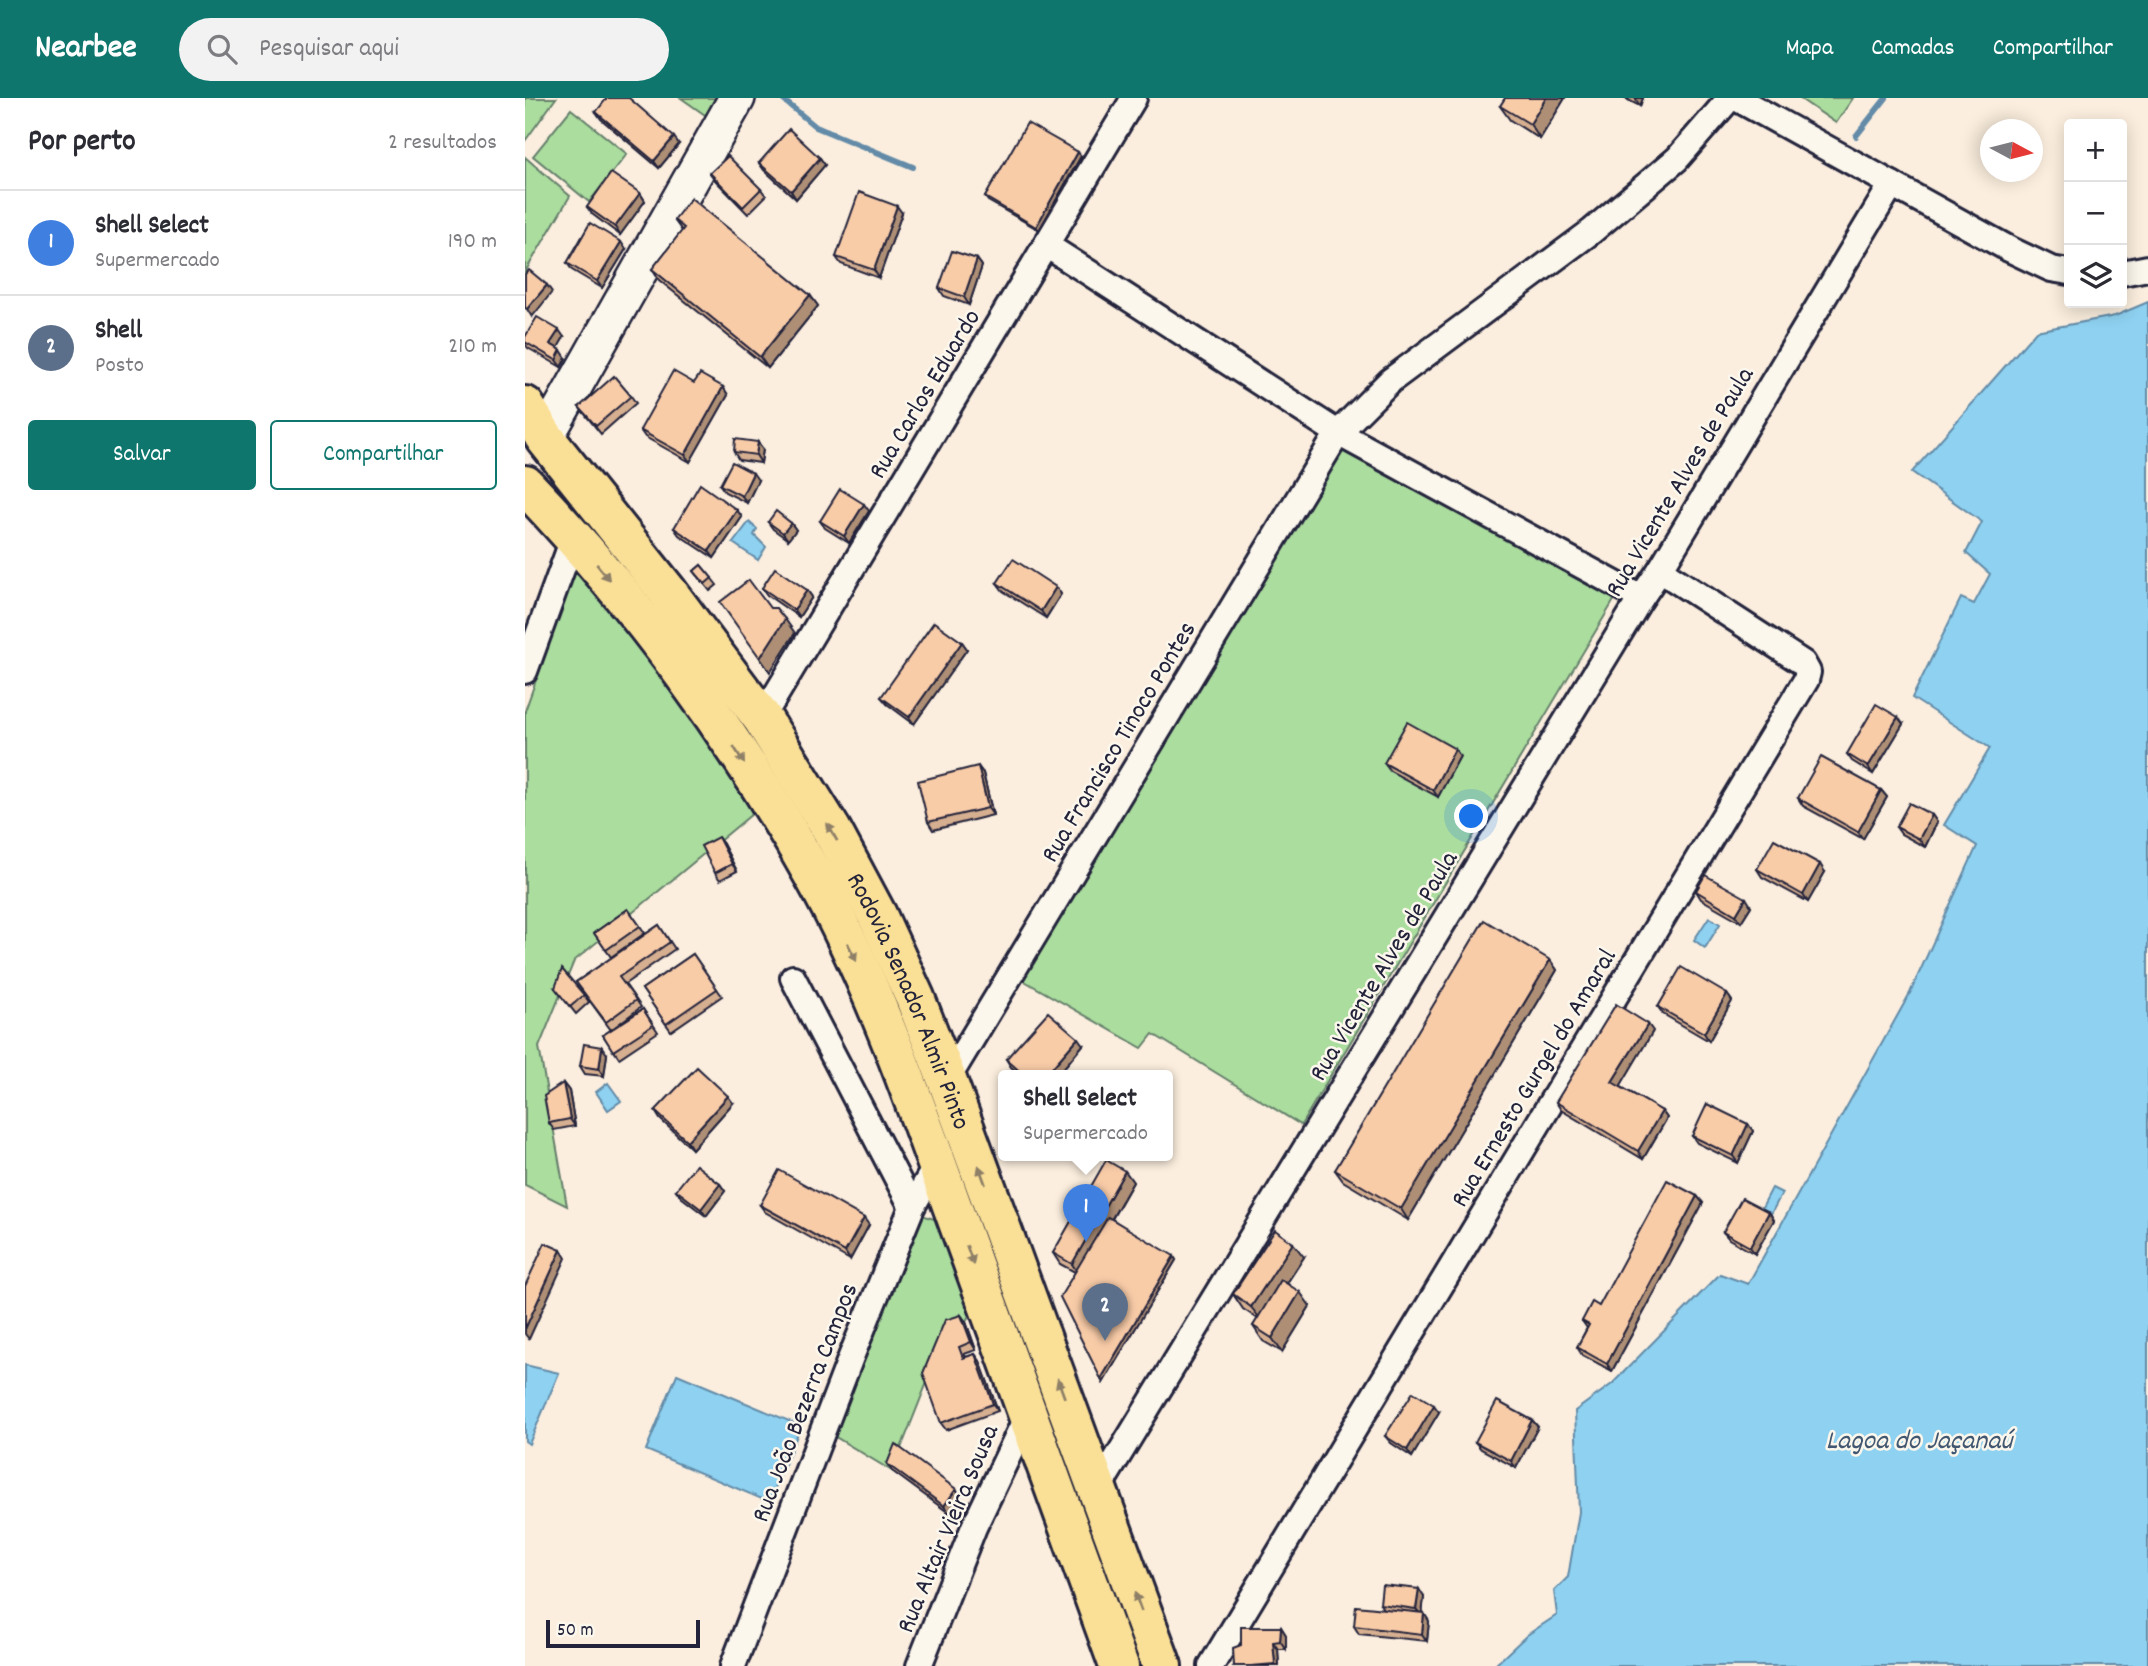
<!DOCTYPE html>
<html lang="pt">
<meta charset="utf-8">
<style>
body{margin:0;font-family:Dekko,sans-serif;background:#f2f2f3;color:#2b2b33}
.controls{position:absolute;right:21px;top:21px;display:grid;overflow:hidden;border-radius:7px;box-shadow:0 4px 18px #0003}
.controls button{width:63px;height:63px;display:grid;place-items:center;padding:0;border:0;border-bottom:2px solid #e1e1e2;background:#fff;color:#2b2b33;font:35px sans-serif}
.compass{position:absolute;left:1455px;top:21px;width:63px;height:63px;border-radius:50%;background:#fff;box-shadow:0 4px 18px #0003;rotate:97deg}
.scale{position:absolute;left:21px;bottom:18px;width:154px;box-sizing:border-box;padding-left:7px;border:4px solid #22223b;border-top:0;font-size:19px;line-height:24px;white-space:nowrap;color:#22223b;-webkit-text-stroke:5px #fbf7ec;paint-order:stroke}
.you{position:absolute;left:947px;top:719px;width:24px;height:24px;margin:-18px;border:5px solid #fff;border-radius:50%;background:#1a73e8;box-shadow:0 0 0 10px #1a73e833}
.badge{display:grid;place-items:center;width:46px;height:46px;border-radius:50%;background:#0f766e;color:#fff;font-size:23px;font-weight:700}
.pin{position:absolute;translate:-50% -58px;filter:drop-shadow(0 2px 4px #0008)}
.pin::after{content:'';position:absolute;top:37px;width:24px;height:21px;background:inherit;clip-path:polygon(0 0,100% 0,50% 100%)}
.popup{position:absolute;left:473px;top:972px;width:175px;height:91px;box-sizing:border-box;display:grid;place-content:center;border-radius:7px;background:#fff;filter:drop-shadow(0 2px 5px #0005);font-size:23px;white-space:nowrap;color:#7c7c81}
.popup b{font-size:26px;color:#2b2b33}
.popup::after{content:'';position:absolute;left:50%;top:100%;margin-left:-14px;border:14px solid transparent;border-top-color:#fff}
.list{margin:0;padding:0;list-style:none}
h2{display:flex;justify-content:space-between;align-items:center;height:91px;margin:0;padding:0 28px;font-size:30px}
h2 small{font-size:23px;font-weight:400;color:#7c7c81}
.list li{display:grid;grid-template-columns:46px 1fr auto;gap:21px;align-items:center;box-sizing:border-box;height:105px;padding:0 28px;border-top:2px solid #e1e1e2}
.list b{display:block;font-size:26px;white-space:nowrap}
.list p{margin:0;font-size:23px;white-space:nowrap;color:#7c7c81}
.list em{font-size:23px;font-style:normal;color:#7c7c81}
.actions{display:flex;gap:14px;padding:21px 28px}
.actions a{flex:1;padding:16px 0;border:2px solid #0f766e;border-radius:7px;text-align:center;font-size:24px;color:#0f766e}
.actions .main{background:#0f766e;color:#fff}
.icon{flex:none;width:38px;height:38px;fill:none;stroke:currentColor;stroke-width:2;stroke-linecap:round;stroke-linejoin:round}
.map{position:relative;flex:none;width:1623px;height:1568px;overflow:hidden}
header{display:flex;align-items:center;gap:42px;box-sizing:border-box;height:98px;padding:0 35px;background:#0f766e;color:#fff}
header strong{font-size:33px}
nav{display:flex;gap:38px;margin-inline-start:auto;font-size:24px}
.search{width:490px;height:63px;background:#f2f2f3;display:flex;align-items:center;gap:18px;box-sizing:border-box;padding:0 24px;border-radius:38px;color:#7c7c81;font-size:26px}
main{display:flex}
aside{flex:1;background:#fff}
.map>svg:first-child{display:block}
.green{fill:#abdd9e;stroke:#66806c;stroke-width:2}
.water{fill:#8ed1f0;stroke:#638ba8;stroke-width:2}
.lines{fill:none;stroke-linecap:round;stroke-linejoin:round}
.stream{stroke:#638ba8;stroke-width:6}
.street-casing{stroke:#22223b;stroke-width:30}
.secondary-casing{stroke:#22223b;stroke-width:40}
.primary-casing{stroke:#22223b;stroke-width:44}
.street{stroke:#fbf7ec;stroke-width:24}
.secondary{stroke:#fbf7ec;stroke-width:35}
.primary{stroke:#fadf96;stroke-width:38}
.wall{fill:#d6af90;stroke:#22223b;stroke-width:2}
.shaded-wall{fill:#ae8f76;stroke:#22223b;stroke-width:2}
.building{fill:#f9cca8;stroke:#22223b;stroke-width:2}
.oneway{fill:#8e8068}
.labels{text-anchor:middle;stroke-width:5;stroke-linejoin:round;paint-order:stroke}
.street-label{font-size:26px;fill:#22223b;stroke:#fbf7ec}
.water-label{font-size:28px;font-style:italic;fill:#425771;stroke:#fbf7ec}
</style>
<header>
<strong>Nearbee</strong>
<div class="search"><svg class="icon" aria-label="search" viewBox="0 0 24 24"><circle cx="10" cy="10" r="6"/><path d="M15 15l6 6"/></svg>Pesquisar aqui</div>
<nav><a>Mapa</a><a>Camadas</a><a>Compartilhar</a></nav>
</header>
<main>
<aside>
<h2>Por perto<small>2 resultados</small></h2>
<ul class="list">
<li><span class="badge" style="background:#3f7fe0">1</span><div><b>Shell Select</b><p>Supermercado</p></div><em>190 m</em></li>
<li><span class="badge" style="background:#5c6f8a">2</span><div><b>Shell</b><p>Posto</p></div><em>210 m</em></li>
</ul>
<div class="actions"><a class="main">Salvar</a><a>Compartilhar</a></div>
</aside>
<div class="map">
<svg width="1623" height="1568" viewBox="0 0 1623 1568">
<rect width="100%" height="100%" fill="#fbeede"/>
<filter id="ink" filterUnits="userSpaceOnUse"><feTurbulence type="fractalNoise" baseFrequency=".0143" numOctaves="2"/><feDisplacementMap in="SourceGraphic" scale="14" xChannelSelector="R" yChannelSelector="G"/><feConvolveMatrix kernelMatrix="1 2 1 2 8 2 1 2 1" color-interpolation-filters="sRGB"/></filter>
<g filter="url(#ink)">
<g class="green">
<polygon points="0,0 31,0 0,43"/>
<polygon points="156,0 194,0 183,19"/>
<polygon points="1274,0 1328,0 1311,25"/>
<polygon points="46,11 102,56 64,104 8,58"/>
<polygon points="0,59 45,98 0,174"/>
<polygon points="815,351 1091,499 776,1027 628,936 617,950 496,881"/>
<polygon points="52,467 151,588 233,711 49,863 14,949 42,1108 0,1087 0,613"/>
<polygon points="397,1117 412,1122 445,1214 441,1224 403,1282 367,1373 309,1338"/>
</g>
<g class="water">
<polygon points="1623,204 1623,1568 969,1568 1002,1537 1032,1517 1029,1493 1043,1479 1054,1414 1050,1313 1087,1286 1195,1176 1223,1186 1385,895 1452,748 1419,727 1465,650 1387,600 1436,500 1449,506 1465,476 1441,455 1457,424 1387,374 1511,233 1590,218"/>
<polygon points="224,424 232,431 229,437 241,449 233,462 208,445"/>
<polygon points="1184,819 1195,826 1180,850 1169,842"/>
<polygon points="83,985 96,1003 83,1012 71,994"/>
<polygon points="1247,1090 1257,1095 1246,1116 1236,1111"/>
<polygon points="0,1267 34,1275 4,1346 0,1343"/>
<polygon points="152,1276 276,1328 244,1404 121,1352"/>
</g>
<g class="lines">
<g class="stream">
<polyline points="256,0 291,29 388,69"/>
<polyline points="1331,38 1361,0"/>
</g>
<defs>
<g id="street">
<polyline points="1211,0 1484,151 1526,171 1544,174"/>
<polyline points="521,147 813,335 1116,500"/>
<polyline points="1597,175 1623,170"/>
<polyline points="0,573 49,438"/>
<polyline points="237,620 609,0"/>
<polyline points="268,880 387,1109"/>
<polyline points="422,982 813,335 865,283 1067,133 1152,61 1205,0"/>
<polyline points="573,1391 1116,500 1135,472 1367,86"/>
<polyline points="208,1568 326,1259 387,1109 412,1066"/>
<polyline points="394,1568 449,1429 503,1316"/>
<polyline points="686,1568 1281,582 1283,574 1278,565 1135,472"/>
</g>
<polyline id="secondary" points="20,340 212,0"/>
<g id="primary">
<path id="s1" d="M 0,308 L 20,340 L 142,493 L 237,620 L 306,731 L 352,817 L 390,900 L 422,982 L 637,1568"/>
<path d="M 0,387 C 111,503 212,640 290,780 C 350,887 392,1011 434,1127 C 487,1274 541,1421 594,1568"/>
</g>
</defs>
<use href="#street" class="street-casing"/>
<use href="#secondary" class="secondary-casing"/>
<use href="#primary" class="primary-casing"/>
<use href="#street" class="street"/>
<use href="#secondary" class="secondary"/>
<use href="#primary" class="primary"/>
</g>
<g class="wall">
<polygon points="1040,0 1015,41 985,22 975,8"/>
<polygon points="1099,0 1118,0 1115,8"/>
<polygon points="71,14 154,46 134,70 76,21"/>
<polygon points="556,58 514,132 463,103 460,99"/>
<polygon points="295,60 300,67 271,101 239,72 234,65"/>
<polygon points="185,75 236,91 241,98 223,116 190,82"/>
<polygon points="115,95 120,103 95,137 67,116 62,109"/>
<polygon points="377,115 354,180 316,166 311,159"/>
<polygon points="149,122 285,197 293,208 243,270 134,182 127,171 157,133"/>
<polygon points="101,151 77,190 47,172 42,165"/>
<polygon points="452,161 457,168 444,207 419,198 414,190"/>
<polygon points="0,239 39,239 32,250 41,260 36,269 3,250 0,246"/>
<polygon points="169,285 198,289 203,297 165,364 120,339 115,332"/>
<polygon points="106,298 111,305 76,336 54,309"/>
<polygon points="238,351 236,365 214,362 209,354"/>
<polygon points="233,382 222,405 200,394 195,387"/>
<polygon points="212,412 217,419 189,460 154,437 149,430"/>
<polygon points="344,413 324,445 300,430 295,423"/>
<polygon points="243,424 266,425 271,432 263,442 248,431"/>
<polygon points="176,467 192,487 185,493 169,473"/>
<polygon points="472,485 531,489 536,496 521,520 478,493"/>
<polygon points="237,490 282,492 287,499 274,519 242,497"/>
<polygon points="437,544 442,551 389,626 362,606 356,599"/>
<polygon points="1378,626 1348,676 1327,663 1322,656"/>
<polygon points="935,658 913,699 865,673 859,665"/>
<polygon points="458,675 468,717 408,732 403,724"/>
<polygon points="1356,692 1362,699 1338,741 1278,708 1273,700"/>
<polygon points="1407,717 1412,724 1400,749 1376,736 1371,729"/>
<polygon points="198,746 212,773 195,782 190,775"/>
<polygon points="1232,771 1300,774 1283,804 1237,779"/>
<polygon points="1171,793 1226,808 1216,824 1176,801"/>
<polygon points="103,811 120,835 86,859 69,835"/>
<polygon points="134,827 150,851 100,886 116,909 86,932 51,884"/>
<polygon points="168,856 197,898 146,933 117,891"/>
<polygon points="1025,862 1032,872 883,1122 818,1083 810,1072"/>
<polygon points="30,890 59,897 64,904 51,916"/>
<polygon points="1202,896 1207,903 1184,943 1138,916 1133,909"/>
<polygon points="118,911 133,934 94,960 78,937"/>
<polygon points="1128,933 1095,988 1137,1013 1142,1020 1118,1061 1036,1012 1031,1004"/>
<polygon points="558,947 532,978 497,978 486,969 481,961"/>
<polygon points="82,956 79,978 60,976 55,968"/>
<polygon points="38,985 44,993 50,1028 29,1032 24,1025"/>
<polygon points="208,1005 167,1051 135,1021 130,1013"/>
<polygon points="1223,1026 1228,1033 1213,1065 1172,1045 1167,1038"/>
<polygon points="600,1073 608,1084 587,1121 651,1162 578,1285 576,1281 550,1174 535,1166 528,1155"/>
<polygon points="195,1086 200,1093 181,1118 156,1099 151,1092"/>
<polygon points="1172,1098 1178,1105 1087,1273 1057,1257 1052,1249 1062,1230 1057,1223 1074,1208"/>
<polygon points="235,1107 344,1127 325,1162 240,1114"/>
<polygon points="1244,1114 1249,1122 1230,1156 1204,1141 1198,1134"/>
<polygon points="779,1159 762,1185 785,1208 757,1254 738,1243 728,1228 733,1221 718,1211 708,1196"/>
<polygon points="436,1217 441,1224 451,1252 439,1256 441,1259 450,1256 455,1263 473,1313 421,1332 416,1325"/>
<polygon points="914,1314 887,1359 866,1345 860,1338"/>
<polygon points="1007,1322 1013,1329 991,1370 956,1351 950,1344"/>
<polygon points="362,1366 436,1398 424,1415 367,1373"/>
<polygon points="899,1499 897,1515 904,1523 902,1543 834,1536 829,1528 858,1511 855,1506"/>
<polygon points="756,1529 761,1537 761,1551 753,1551 754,1568 709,1568"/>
</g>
<g class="shaded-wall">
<polygon points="1021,0 1040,0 1015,41 1005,26"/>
<polygon points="1110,0 1118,0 1115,8"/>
<polygon points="149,39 154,46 134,70 129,63"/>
<polygon points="553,54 556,58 514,132 511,129"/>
<polygon points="295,60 300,67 271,101 266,93"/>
<polygon points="115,95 120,103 95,137 90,129"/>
<polygon points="372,108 377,115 354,180 349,172"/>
<polygon points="96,144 101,151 77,190 72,183"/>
<polygon points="452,161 457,168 444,207 439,199"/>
<polygon points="22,187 27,194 7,219 2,211"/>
<polygon points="285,197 293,208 243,270 235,259"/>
<polygon points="34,232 39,239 31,253 25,246"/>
<polygon points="36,252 41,260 36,269 31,262"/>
<polygon points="198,289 203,297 165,364 160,357"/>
<polygon points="233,344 238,351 236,365 231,357"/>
<polygon points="228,375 233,382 222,405 217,398"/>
<polygon points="339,406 344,413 324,445 319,438"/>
<polygon points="212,412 217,419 189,460 184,453"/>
<polygon points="266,425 271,432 263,442 258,435"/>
<polygon points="531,489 536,496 521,520 516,513"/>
<polygon points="282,492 287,499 274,519 269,512"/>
<polygon points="260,521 270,535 245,574 235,560"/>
<polygon points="437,544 442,551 389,626 384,619"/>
<polygon points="1373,619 1378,626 1348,676 1343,669"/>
<polygon points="930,651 935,658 913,699 908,692"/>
<polygon points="453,668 458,675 468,717 463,710"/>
<polygon points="1356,692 1362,699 1338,741 1333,734"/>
<polygon points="1407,717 1412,724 1400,749 1394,741"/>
<polygon points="193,739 198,746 212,773 207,766"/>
<polygon points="1295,766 1300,774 1283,804 1278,797"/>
<polygon points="1221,800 1226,808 1216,824 1211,817"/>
<polygon points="1025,862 1032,872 883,1122 876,1111"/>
<polygon points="1202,896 1207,903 1184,943 1179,935"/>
<polygon points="1123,926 1128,933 1093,992 1087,984"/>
<polygon points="553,940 558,947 532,978 520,978"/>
<polygon points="77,949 82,956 79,978 74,971"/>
<polygon points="38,985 44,993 50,1028 45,1021"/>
<polygon points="203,998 208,1005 167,1051 162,1043"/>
<polygon points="1137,1013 1142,1020 1118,1061 1113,1053"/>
<polygon points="1223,1026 1228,1033 1213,1065 1208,1058"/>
<polygon points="600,1073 608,1084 554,1177 547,1166"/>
<polygon points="195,1086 200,1093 181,1118 176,1111"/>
<polygon points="1172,1098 1178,1105 1087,1273 1082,1266"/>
<polygon points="1244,1114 1249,1122 1230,1156 1225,1149"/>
<polygon points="339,1120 344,1127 325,1162 320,1154"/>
<polygon points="768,1145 779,1159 737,1223 726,1209"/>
<polygon points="36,1152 41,1160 4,1241 0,1236 0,1231"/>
<polygon points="649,1158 651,1162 578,1285 576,1281"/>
<polygon points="775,1194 785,1208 757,1254 747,1240"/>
<polygon points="436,1217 441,1224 451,1252 446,1244"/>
<polygon points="450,1256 455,1263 473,1313 468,1306"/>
<polygon points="909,1307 914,1314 887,1359 882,1352"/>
<polygon points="1007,1322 1013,1329 991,1370 986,1363"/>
<polygon points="431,1391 436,1398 424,1415 419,1408"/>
<polygon points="894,1491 899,1499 897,1518 891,1511"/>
<polygon points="899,1515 904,1523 902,1543 897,1536"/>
<polygon points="756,1529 761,1537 761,1551 755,1543"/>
<polygon points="748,1544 753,1551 754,1568 751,1568 750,1566"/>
</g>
<g class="building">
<polygon points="82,0 104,0 149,39 129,63 71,14"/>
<polygon points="980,0 1021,0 1005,26 975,8"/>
<polygon points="502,25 553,54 511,129 460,99"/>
<polygon points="264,31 295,60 266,93 234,65"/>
<polygon points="203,58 236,91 218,109 185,75"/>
<polygon points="86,75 115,95 90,129 62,109"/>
<polygon points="334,94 372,108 349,172 311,159"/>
<polygon points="166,100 285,197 235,259 127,171 159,130 149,122"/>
<polygon points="65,125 96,144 72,183 42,165"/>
<polygon points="427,153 452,161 439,199 414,190"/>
<polygon points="4,172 22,187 2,211 0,210 0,176"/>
<polygon points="12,219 34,232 25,246 36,252 31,262 0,244 0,239"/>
<polygon points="148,273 169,285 175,276 198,289 160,357 115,332"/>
<polygon points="89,278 106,298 71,328 54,309"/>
<polygon points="210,341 233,344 231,357 209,354"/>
<polygon points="207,364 228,375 217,398 195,387"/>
<polygon points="175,386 212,412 184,453 149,430"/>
<polygon points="315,391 339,406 319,438 295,423"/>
<polygon points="251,413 266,425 258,435 243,424"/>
<polygon points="488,461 531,489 516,513 472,485"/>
<polygon points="176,467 187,480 180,486 169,473"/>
<polygon points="250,470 282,492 269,512 237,490"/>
<polygon points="224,482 245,510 251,510 260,521 235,560 195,504"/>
<polygon points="409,524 437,544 384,619 356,599"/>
<polygon points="1351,606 1373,619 1343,669 1322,656"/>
<polygon points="882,624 930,651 908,692 859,665"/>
<polygon points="1296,659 1356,692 1333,734 1273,700"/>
<polygon points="453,668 463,710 403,724 393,683"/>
<polygon points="1384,705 1407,717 1394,741 1371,729"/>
<polygon points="193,739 207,766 190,775 176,748"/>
<polygon points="1249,741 1295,766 1278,797 1232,771"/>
<polygon points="1180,777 1221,800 1211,817 1171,793"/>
<polygon points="103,811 115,828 81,852 69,835"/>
<polygon points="959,822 1025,862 876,1111 810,1072"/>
<polygon points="134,827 145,844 94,879 111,902 81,924 51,884"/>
<polygon points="168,856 192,891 141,926 117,891"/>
<polygon points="1156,869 1202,896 1179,935 1133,909"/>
<polygon points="37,871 59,897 45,909 30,890"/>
<polygon points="1091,906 1123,926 1087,984 1137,1013 1113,1053 1031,1004"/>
<polygon points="118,911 128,927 88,953 78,937"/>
<polygon points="523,914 553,940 520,978 500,978 481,961"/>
<polygon points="59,946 77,949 74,971 55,968"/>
<polygon points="172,969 203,998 162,1043 130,1013"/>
<polygon points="38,985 45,1021 24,1025 19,998"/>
<polygon points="1182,1006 1223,1026 1208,1058 1167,1038"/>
<polygon points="581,1062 600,1073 547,1166 528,1155"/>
<polygon points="171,1067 195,1086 176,1111 151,1092"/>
<polygon points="254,1072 339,1120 320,1154 235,1107"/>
<polygon points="1142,1082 1172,1098 1082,1266 1052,1249 1064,1227 1057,1223 1067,1204 1074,1208"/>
<polygon points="1217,1100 1244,1114 1225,1149 1198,1134"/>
<polygon points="583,1119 649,1158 576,1281 535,1199"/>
<polygon points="750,1132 768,1145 726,1209 708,1196"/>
<polygon points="20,1145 36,1152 0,1231 0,1188"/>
<polygon points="756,1182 775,1194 747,1240 728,1228"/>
<polygon points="436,1217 446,1244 434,1249 438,1260 450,1256 468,1306 416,1325 398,1275 420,1222"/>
<polygon points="888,1294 909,1307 882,1352 860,1338"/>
<polygon points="972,1303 1007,1322 986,1363 950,1344"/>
<polygon points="370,1346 431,1391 419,1408 362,1366"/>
<polygon points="857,1487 894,1491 891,1511 855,1506"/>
<polygon points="831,1508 899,1515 897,1536 829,1528"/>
<polygon points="716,1529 756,1529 755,1543 748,1544 750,1566 726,1568 709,1568 708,1550 716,1547"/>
</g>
<defs><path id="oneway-solid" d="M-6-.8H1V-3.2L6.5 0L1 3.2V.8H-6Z" transform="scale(1.75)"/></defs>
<g class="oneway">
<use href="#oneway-solid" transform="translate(78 474) rotate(51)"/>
<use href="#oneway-solid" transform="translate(214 657) rotate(58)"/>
<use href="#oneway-solid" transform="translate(307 734) rotate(-120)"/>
<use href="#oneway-solid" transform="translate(327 854) rotate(64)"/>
<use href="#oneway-solid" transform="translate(457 1077) rotate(-110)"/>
<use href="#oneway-solid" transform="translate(445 1157) rotate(70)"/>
<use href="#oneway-solid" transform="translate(536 1290) rotate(-110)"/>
<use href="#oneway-solid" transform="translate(613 1504) rotate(-110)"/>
</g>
</g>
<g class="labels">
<g class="street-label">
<text transform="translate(398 295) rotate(-59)" y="9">Rua Carlos Eduardo</text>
<text transform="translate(1153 383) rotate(-59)" y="9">Rua Vicente Alves de Paula</text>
<text transform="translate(592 643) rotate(-59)" y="9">Rua Francisco Tinoco Pontes</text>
<text transform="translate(857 867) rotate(-59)" y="9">Rua Vicente Alves de Paula</text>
<text dy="9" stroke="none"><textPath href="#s1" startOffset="712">Rodovia Senador Almir Pinto</textPath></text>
<text transform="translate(1007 979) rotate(-59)" y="9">Rua Ernesto Gurgel do Amaral</text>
<text transform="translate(278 1304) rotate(-69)" y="9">Rua João Bezerra Campos</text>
<text transform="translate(421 1430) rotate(-67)" y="9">Rua Altair Vieira Sousa</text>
</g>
<g class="water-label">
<text x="1394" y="1350">Lagoa do Jaçanaú</text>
</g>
</g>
</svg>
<div class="controls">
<button>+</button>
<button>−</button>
<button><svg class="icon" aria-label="layers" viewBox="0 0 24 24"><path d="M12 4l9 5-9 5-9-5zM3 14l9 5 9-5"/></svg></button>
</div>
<svg class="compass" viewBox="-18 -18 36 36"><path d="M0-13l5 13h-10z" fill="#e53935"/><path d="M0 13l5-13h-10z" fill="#7c7c81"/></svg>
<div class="scale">50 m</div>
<div class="you"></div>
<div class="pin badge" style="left:561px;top:1144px;background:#3f7fe0">1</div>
<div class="popup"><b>Shell Select</b>Supermercado</div>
<div class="pin badge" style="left:580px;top:1243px;background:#5c6f8a">2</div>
</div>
</main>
